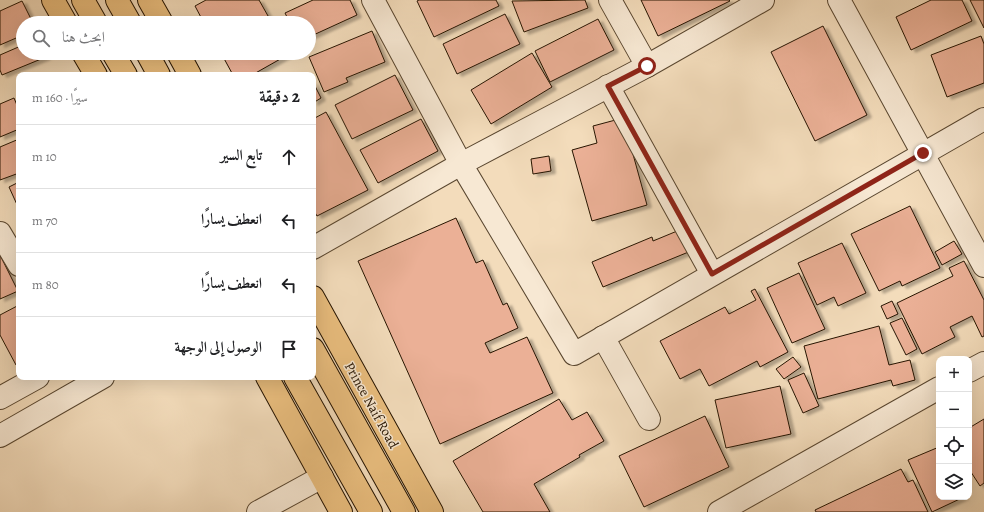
<!DOCTYPE html>
<html lang="ar">
<meta charset="utf-8">
<style>
body{margin:0;font-family:Alegreya,Amiri,serif;background:#f6f6f6;color:#202124;direction:rtl}
.controls{position:absolute;right:12px;bottom:12px;display:grid;overflow:hidden;border-radius:8px;box-shadow:0 4px 16px #0002}
.controls button{width:36px;height:36px;display:grid;place-items:center;padding:0;border:0;border-bottom:1px solid #e0e0e0;background:#fff;color:#202124;font:20px sans-serif}
.stop{position:absolute;width:12px;height:12px;margin:-9px;border:3px solid #8f2418;border-radius:50%;background:#fff}
.stop.end{background:#8f2418;border-color:#fff;box-shadow:0 1px 4px #0008}
.list{margin:0;padding:0;list-style:none}
h2{display:flex;justify-content:space-between;align-items:center;height:52px;margin:0;padding:0 16px;font-size:17px}
h2 small{font-size:13px;font-weight:400;color:#757577}
.list li{display:grid;grid-template-columns:26px 1fr auto;gap:12px;align-items:center;box-sizing:border-box;height:64px;padding:0 16px;border-top:1px solid #e0e0e0}
.list b{display:block;font-size:15px;white-space:nowrap}
.list em{font-size:13px;font-style:normal;color:#757577}
.icon{flex:none;width:22px;height:22px;fill:none;stroke:currentColor;stroke-width:2;stroke-linecap:round;stroke-linejoin:round}
.map{position:relative;flex:none;width:984px;height:512px;overflow:hidden;direction:ltr}
.search{position:absolute;background:#fff;box-shadow:0 4px 16px #0002;left:16px;top:16px;width:300px;height:44px;display:flex;align-items:center;gap:10px;box-sizing:border-box;padding:0 14px;border-radius:22px;color:#757577;font-size:15px}
.panel{position:absolute;background:#fff;box-shadow:0 4px 16px #0002;left:16px;top:72px;width:300px;height:308px;border-radius:8px;direction:rtl}
.map>svg:first-child{display:block}
.building{fill:#ebb096;stroke:#261400;filter:url(#shadow)}
.lines{fill:none;stroke-linecap:round;stroke-linejoin:round}
.minor-casing{stroke:#59462f;stroke-width:24}
.major-casing{stroke:#261400;stroke-width:24}
.minor{stroke:#f7e8d3;stroke-width:22}
.major{stroke:#eabe7e;stroke-width:22}
.route{stroke:#8f2418;stroke-width:5}
.labels{text-anchor:middle;stroke-width:3;stroke-linejoin:round;paint-order:stroke}
.street-label{font-size:14px;fill:#261400;stroke:#f7e8d3}
</style>
<div class="map">
<svg width="984" height="512" viewBox="0 0 984 512">
<defs>
<filter id="shadow"><feDropShadow dx="4.5" dy="2.5" stdDeviation="1" flood-color="#0004"/></filter>
</defs>
<rect width="100%" height="100%" fill="#f3dcbb"/>
<filter id="stains"><feTurbulence type="fractalNoise" baseFrequency=".005" numOctaves="4"/><feColorMatrix values="0 0 0 0 .2 0 0 0 0 .09 0 0 0 0 .02 0 0 0 .5 -.17"/></filter>
<radialGradient id="worn" r=".72"><stop offset=".6" stop-color="#630" stop-opacity="0"/><stop offset="1" stop-color="#630" stop-opacity=".3"/></radialGradient>
<g class="building">
<polygon points="206,0 259,0 272,23 204,23 195,6"/>
<polygon points="313,0 350,0 357,15 309,37 309,23 290,23 285,13"/>
<polygon points="419,0 496,0 499,6 434,37 417,1"/>
<polygon points="585,0 588,8 524,32 512,1"/>
<polygon points="641,0 729,0 730,1 658,36"/>
<polygon points="931,0 962,0 972,21 911,50 896,17"/>
<polygon points="970,0 984,0 984,28"/>
<polygon points="22,1 33,23 23,23 23,35 0,45 0,11"/>
<polygon points="505,14 520,44 457,74 443,44"/>
<polygon points="598,19 614,50 550,82 535,51"/>
<polygon points="823,26 867,115 815,141 771,52"/>
<polygon points="372,31 385,62 346,78 348,82 324,92 309,57"/>
<polygon points="981,36 984,44 984,83 947,97 931,55"/>
<polygon points="23,45 23,53 44,53 46,57 2,75 0,70 0,55"/>
<polygon points="221,53 291,53 252,75 233,75"/>
<polygon points="532,53 552,87 491,124 471,90"/>
<polygon points="395,75 413,110 352,139 335,105"/>
<polygon points="313,82 321,98 313,103"/>
<polygon points="14,98 19,110 19,129 0,137 0,104"/>
<polygon points="326,112 368,190 317,216 313,209 313,119"/>
<polygon points="623,118 647,205 592,221 572,150 597,143 593,126"/>
<polygon points="421,119 438,151 378,183 360,150"/>
<polygon points="19,139 19,173 0,180 0,147"/>
<polygon points="549,156 551,171 533,174 531,159"/>
<polygon points="19,182 19,209 9,187"/>
<polygon points="910,206 940,268 902,286 900,281 879,291 851,234"/>
<polygon points="456,218 476,263 483,260 503,305 507,303 518,328 485,343 490,353 527,337 553,393 440,444 358,261"/>
<polygon points="682,229 691,251 603,287 592,262 652,237 653,241"/>
<polygon points="954,241 962,254 942,265 935,252"/>
<polygon points="842,243 866,293 838,306 834,297 817,305 798,263"/>
<polygon points="0,255 18,291 0,299"/>
<polygon points="964,261 984,300 984,336 982,337 972,316 950,327 955,337 922,354 897,303 953,276 949,268"/>
<polygon points="799,273 825,329 792,343 767,288"/>
<polygon points="755,289 788,352 760,367 757,361 709,386 700,369 680,379 660,341 725,307 729,314 756,300 751,291"/>
<polygon points="892,301 898,314 887,319 881,306"/>
<polygon points="19,305 19,364 16,365 0,335 0,315"/>
<polygon points="902,318 917,349 906,355 890,323"/>
<polygon points="879,326 889,365 910,360 915,380 893,386 891,380 818,399 804,346"/>
<polygon points="793,357 801,367 784,379 776,369"/>
<polygon points="804,373 819,406 803,413 788,380"/>
<polygon points="780,386 791,434 726,448 715,400"/>
<polygon points="559,399 572,420 587,412 604,441 579,455 580,457 534,484 550,512 483,512 453,461"/>
<polygon points="705,416 729,467 644,507 619,456"/>
<polygon points="984,419 984,483 980,486 969,469 969,428"/>
<polygon points="939,447 939,497 964,497 932,512 908,460"/>
<polygon points="901,469 908,482 913,480 928,512 816,512 815,510"/>
</g>
<g class="lines">
<defs>
<g id="minor">
<polyline points="373,0 461,164 574,354 984,119"/>
<polyline points="610,0 647,66"/>
<polyline points="839,0 984,266"/>
<polyline points="608,86 712,274"/>
<polyline points="0,233 19,265"/>
<polyline points="313,248 461,164 647,66 763,0"/>
<polyline points="603,337 649,419"/>
<polyline points="969,371 984,363"/>
<polyline points="0,398 38,377"/>
<polyline points="0,436 103,377"/>
<polyline points="258,512 322,477"/>
<polyline points="719,512 939,388"/>
</g>
<g id="major">
<polyline points="53,0 66,23"/>
<polyline points="83,0 96,23"/>
<polyline points="117,0 130,23"/>
<polyline points="149,0 162,23"/>
<polyline points="83,53 96,75"/>
<polyline points="113,53 126,75"/>
<polyline points="147,53 159,75"/>
<polyline points="178,53 190,75"/>
<polyline points="313,297 432,512"/>
<polyline points="313,349 404,512"/>
<polyline points="267,377 341,512"/>
<polyline points="295,377 371,512"/>
</g>
</defs>
<use href="#minor" class="minor-casing"/>
<use href="#major" class="major-casing"/>
<use href="#minor" class="minor"/>
<use href="#major" class="major"/>
</g>
<g class="lines">
<polyline class="route" points="647,66 608,86 712,274 923,153"/>
</g>
<g class="labels">
<g class="street-label">
<text transform="translate(372 405) rotate(61)" y="5">Prince Naif Road</text>
</g>
</g>
<rect width="100%" height="100%" filter="url(#stains)"/>
<rect width="100%" height="100%" fill="url(#worn)"/>
</svg>
<div class="controls">
<button>+</button>
<button>−</button>
<button><svg class="icon" aria-label="locate" viewBox="0 0 24 24"><circle cx="12" cy="12" r="6"/><path d="M12 2v4M12 18v4M2 12h4M18 12h4"/></svg></button>
<button><svg class="icon" aria-label="layers" viewBox="0 0 24 24"><path d="M12 4l9 5-9 5-9-5zM3 14l9 5 9-5"/></svg></button>
</div>
<div class="stop" style="left:647px;top:66px"></div>
<div class="stop end" style="left:923px;top:153px"></div>
<div class="search"><svg class="icon" aria-label="search" viewBox="0 0 24 24"><circle cx="10" cy="10" r="6"/><path d="M15 15l6 6"/></svg>ابحث هنا</div>
<section class="panel">
<h2>2 دقيقة<small>سيرًا · 160 m</small></h2>
<ul class="list">
<li><svg class="icon" aria-label="ahead" viewBox="0 0 24 24"><path d="M12 20V5M6 11l6-6 6 6"/></svg><div><b>تابع السير</b></div><em>10 m</em></li>
<li><svg class="icon" aria-label="left" viewBox="0 0 24 24"><path d="M17 20v-9H6M10 6l-5 5 5 5"/></svg><div><b>انعطف يسارًا</b></div><em>70 m</em></li>
<li><svg class="icon" aria-label="left" viewBox="0 0 24 24"><path d="M17 20v-9H6M10 6l-5 5 5 5"/></svg><div><b>انعطف يسارًا</b></div><em>80 m</em></li>
<li><svg class="icon" aria-label="arrive" viewBox="0 0 24 24"><path d="M6 21V4h12l-3 4 3 4H6"/></svg><div><b>الوصول إلى الوجهة</b></div></li>
</ul>
</section>
</div>
